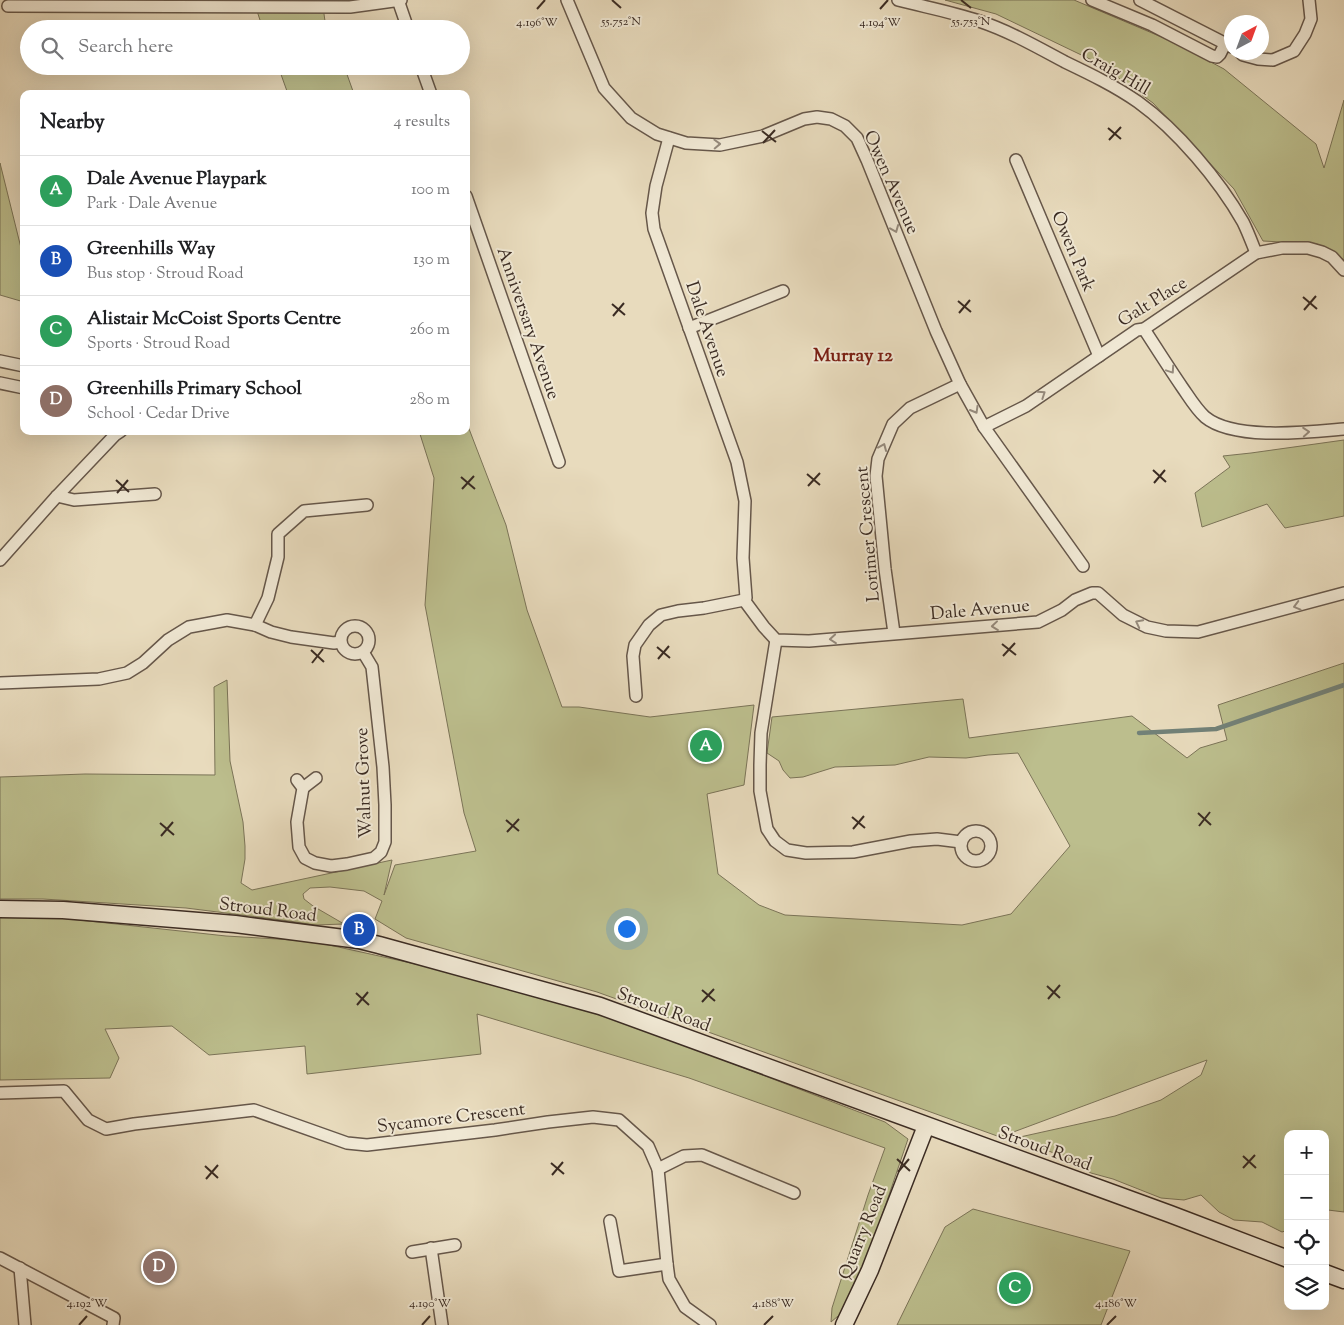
<!DOCTYPE html>
<meta charset="utf-8">
<style>
body{margin:0;font-family:"Sorts Mill Goudy",serif;background:#f6f6f6;color:#202124}
.controls{position:absolute;right:15px;bottom:15px;display:grid;overflow:hidden;border-radius:10px;box-shadow:0 5px 20px #0002}
.controls button{width:45px;height:45px;display:grid;place-items:center;padding:0;border:0;border-bottom:1px solid #e0e0e0;background:#fff;color:#202124;font:25px sans-serif}
.compass{position:absolute;left:1224px;top:15px;width:45px;height:45px;border-radius:50%;background:#fff;box-shadow:0 5px 20px #0002;rotate:41deg}
.you{position:absolute;left:626px;top:928px;width:18px;height:18px;margin:-12px;border:4px solid #fff;border-radius:50%;background:#1a73e8;box-shadow:0 0 0 8px #1a73e833}
.badge{display:grid;place-items:center;width:32px;height:32px;border-radius:50%;background:#8f2418;color:#fff;font-size:16px;font-weight:700}
.pin{position:absolute;translate:-50% -50%;border:2px solid #fff;box-shadow:0 1px 5px #0006}
.list{margin:0;padding:0;list-style:none}
h2{display:flex;justify-content:space-between;align-items:center;height:65px;margin:0;padding:0 20px;font-size:21px}
h2 small{font-size:16px;font-weight:400;color:#757577}
.list li{display:grid;grid-template-columns:32px 1fr auto;gap:15px;align-items:center;box-sizing:border-box;height:70px;padding:0 20px;border-top:1px solid #e0e0e0}
.list b{display:block;font-size:19px;white-space:nowrap}
.list p{margin:0;font-size:16px;white-space:nowrap;color:#757577}
.list em{font-size:16px;font-style:normal;color:#757577}
.icon{flex:none;width:28px;height:28px;fill:none;stroke:currentColor;stroke-width:2;stroke-linecap:round;stroke-linejoin:round}
.map{position:relative;flex:none;width:1344px;height:1325px;overflow:hidden}
.search{position:absolute;background:#fff;box-shadow:0 5px 20px #0002;left:20px;top:20px;width:450px;height:55px;display:flex;align-items:center;gap:12px;box-sizing:border-box;padding:0 18px;border-radius:28px;color:#757577;font-size:19px}
.panel{position:absolute;background:#fff;box-shadow:0 5px 20px #0002;left:20px;top:90px;width:450px;height:345px;border-radius:10px}
.map>svg:first-child{display:block}
.green{fill:#bcbe8d;stroke:#7b7458}
.lines{fill:none;stroke-linecap:round;stroke-linejoin:round}
.stream{stroke:#728178;stroke-width:4.5}
.street-casing{stroke:#66574a;stroke-width:14}
.secondary-casing{stroke:#3a2b23;stroke-width:19}
.street{stroke:#f0e8d4;stroke-width:11}
.secondary{stroke:#f0e8d4;stroke-width:16}
.oneway{stroke:#958a7c}
.ticks{fill:none;stroke:#3a2b23;stroke-width:2}
.labels{text-anchor:middle;stroke-width:4;stroke-linejoin:round;paint-order:stroke}
.street-label{font-size:18px;fill:#3a2b23;stroke:#f0e8d4}
.neighbourhood-label{font-size:19px;font-weight:bold;fill:#7a1f14;stroke:#f0e8d4}
.ticks-label{font-size:12px;text-anchor:middle;fill:#3a2b23;stroke:#f0e8d4;stroke-width:4;stroke-linejoin:round;paint-order:stroke}
</style>
<div class="map">
<svg width="1344" height="1325" viewBox="0 0 1344 1325">
<rect width="100%" height="100%" fill="#e8dbbd"/>
<filter id="stains"><feTurbulence type="fractalNoise" baseFrequency=".004" numOctaves="4"/><feColorMatrix values="0 0 0 0 .2 0 0 0 0 .09 0 0 0 0 .02 0 0 0 .5 -.17"/></filter>
<radialGradient id="worn" r=".72"><stop offset=".6" stop-color="#630" stop-opacity="0"/><stop offset="1" stop-color="#630" stop-opacity=".3"/></radialGradient>
<g class="green">
<polygon points="945,0 1074,0 1171,41 1224,69 1316,144 1324,168 1344,100 1344,260 1317,244 1263,241 1234,189 1153,103 1098,63 996,14"/>
<polygon points="323,7 325,21 328,29 263,29 257,11"/>
<polygon points="278,66 344,66 354,94 288,94"/>
<polygon points="0,163 24,260 24,302 0,295"/>
<polygon points="466,421 506,525 527,610 562,707 579,707 650,717 754,705 744,785 707,794 718,874 759,905 785,915 962,925 1011,914 1070,846 1018,753 988,755 966,758 929,757 895,765 835,767 803,777 790,778 783,770 779,761 767,753 772,717 963,699 969,738 1132,716 1187,758 1200,748 1227,740 1218,705 1344,663 1344,1212 1328,1210 1325,1204 1325,1134 1288,1134 1288,1230 1282,1232 1262,1222 1234,1220 1219,1212 1201,1195 1184,1200 1161,1198 1113,1179 1091,1173 1061,1156 1029,1143 1020,1137 1115,1116 1161,1100 1201,1075 1207,1060 1000,1137 597,992 406,938 375,919 382,901 364,891 330,887 310,888 303,894 304,899 313,906 344,924 315,925 289,921 186,908 43,899 0,899 0,777 85,774 215,775 214,687 227,680 230,761 243,822 245,846 245,859 241,883 252,890 392,860 384,895 395,865 476,851 464,813 425,605 434,478 419,431 466,431"/>
<polygon points="1344,440 1344,516 1285,528 1267,504 1202,527 1195,493 1230,467 1223,456 1251,453"/>
<polygon points="0,917 61,918 226,936 311,941 420,965 598,1012 885,1122 908,1139 864,1268 844,1311 831,1322 832,1308 868,1195 885,1148 689,1078 477,1014 481,1054 307,1074 305,1046 209,1055 172,1026 105,1029 119,1058 110,1078 0,1080"/>
<polygon points="973,1209 1130,1251 1101,1325 897,1325 945,1227"/>
</g>
<g class="lines">
<polyline class="stream" points="1139,733 1216,729 1344,685"/>
<defs>
<g id="street">
<polyline points="398,0 408,29"/>
<polyline points="567,0 604,88 631,118 657,134 686,143 720,145 763,136 804,119 817,117 831,119 845,126 857,138 867,160 936,331 960,384 984,427 1083,566"/>
<path d="M 898,0 C 925,7 952,12 979,21 C 1009,31 1037,47 1065,62 C 1090,74 1115,86 1138,102 C 1177,130 1219,180 1243,222 C 1248,232 1252,243 1256,253"/>
<polyline points="1092,0 1152,25 1212,56 1217,57 1220,54 1225,44"/>
<polyline points="1140,0 1232,47"/>
<polyline points="8,6 350,7 401,0"/>
<polyline points="1240,52 1243,55 1258,59 1273,60 1294,51 1305,34 1311,19 1309,0"/>
<polyline points="421,66 431,94"/>
<polyline points="669,138 656,186 652,213 654,229 737,462 745,501 743,558 746,598 744,600 764,627 776,640 809,641 1038,622 1062,610 1075,600 1092,593 1098,593 1123,615 1147,627 1166,631 1198,632 1344,593"/>
<polyline points="1016,160 1099,356"/>
<polyline points="466,196 559,462"/>
<polyline points="689,328 783,291"/>
<path d="M 1144,329 C 1157,349 1169,368 1182,387 C 1189,397 1196,409 1205,417 C 1234,441 1309,432 1344,429"/>
<polyline points="0,361 24,366"/>
<polyline points="0,383 24,388"/>
<polyline points="984,427 1026,406 1137,330 1144,329 1256,253 1282,248 1308,248 1322,252 1332,257 1344,270"/>
<polyline points="57,496 74,500 155,494"/>
<polyline points="0,560 57,496 115,435 121,431"/>
<polyline points="255,625 268,598 278,557 278,534 304,511 367,505"/>
<circle cx="355" cy="640" r="14"/>
<polyline points="894,633 885,569 876,476 878,459 893,424 910,408 960,384"/>
<polyline points="776,640 761,733 760,765 760,791 767,829 775,841 787,850 806,853 853,852 911,841 937,839 961,842"/>
<polyline points="0,683 99,679 127,673 143,663 168,640 189,627 227,620 255,625 271,632 291,637 334,643 340,642"/>
<polyline points="636,696 633,656 635,645 649,625 661,615 678,611 704,608 744,600"/>
<polyline points="297,780 303,788 297,822 299,847 305,858 315,863 331,866 347,864 374,858 381,852 385,842 385,805 383,767 372,667 363,652"/>
<polyline points="303,788 316,778"/>
<circle cx="976" cy="846" r="15"/>
<polyline points="0,1093 64,1091 88,1120 106,1129 134,1124 254,1110 347,1143 367,1145 495,1130 548,1122 593,1117 619,1120 648,1146 658,1169 667,1264 669,1279 685,1307 710,1325"/>
<polyline points="658,1169 684,1156 702,1155 794,1193"/>
<polyline points="610,1221 619,1271 667,1264"/>
<polyline points="431,1248 442,1325"/>
<polyline points="412,1252 455,1245"/>
<polyline points="0,1258 114,1318 113,1325"/>
<polyline points="20,1268 25,1325"/>
</g>
<g id="secondary">
<polyline points="0,909 63,910 235,924 359,940 379,945 600,1006 1170,1214 1288,1259"/>
<polyline points="1325,1273 1344,1280"/>
<polyline points="844,1325 870,1270 926,1126"/>
</g>
</defs>
<use href="#street" class="street-casing"/>
<use href="#secondary" class="secondary-casing"/>
<use href="#street" class="street"/>
<use href="#secondary" class="secondary"/>
</g>
<defs><path id="oneway-chevron" d="M-2-3.5L2.5 0L-2 3.5" fill="none" stroke-width="1.6" stroke-linecap="round" stroke-linejoin="round" transform="scale(1.25)"/></defs>
<g class="oneway">
<use href="#oneway-chevron" transform="translate(717 144) rotate(-2)"/>
<use href="#oneway-chevron" transform="translate(895 229) rotate(68)"/>
<use href="#oneway-chevron" transform="translate(1171 370) rotate(56)"/>
<use href="#oneway-chevron" transform="translate(1042 394) rotate(-34)"/>
<use href="#oneway-chevron" transform="translate(975 410) rotate(60)"/>
<use href="#oneway-chevron" transform="translate(1306 432) rotate(-4)"/>
<use href="#oneway-chevron" transform="translate(883 447) rotate(-67)"/>
<use href="#oneway-chevron" transform="translate(1297 606) rotate(165)"/>
<use href="#oneway-chevron" transform="translate(1139 623) rotate(-153)"/>
<use href="#oneway-chevron" transform="translate(995 626) rotate(174)"/>
<use href="#oneway-chevron" transform="translate(833 639) rotate(175)"/>
</g>
<path class="ticks" d="M 612,0 L 621,8M 961,0 L 971,8M 537,9 L 545,0M 880,9 L 888,0M 1108,128 L 1121,139M 762,131 L 776,142M 1109,140 L 1121,127M 763,143 L 775,130M 1303,297 L 1317,309M 958,301 L 971,312M 612,304 L 625,315M 1304,310 L 1316,296M 959,313 L 970,300M 613,316 L 624,303M 1153,470 L 1166,482M 807,474 L 820,485M 461,477 L 475,489M 116,480 L 129,492M 1154,483 L 1165,470M 808,486 L 820,473M 462,489 L 474,476M 117,493 L 128,480M 1002,644 L 1016,655M 657,647 L 670,658M 311,650 L 324,662M 1003,656 L 1015,643M 658,659 L 669,646M 312,663 L 323,649M 1198,813 L 1211,825M 852,817 L 865,828M 506,820 L 519,831M 160,823 L 174,835M 1199,826 L 1210,812M 853,829 L 864,816M 507,832 L 519,819M 161,836 L 173,822M 1047,986 L 1060,998M 702,990 L 715,1001M 356,993 L 369,1005M 1048,999 L 1060,985M 702,1002 L 714,989M 357,1005 L 368,992M 1243,1156 L 1256,1168M 897,1159 L 910,1171M 551,1163 L 564,1174M 205,1166 L 218,1178M 1243,1168 L 1255,1155M 898,1172 L 909,1159M 552,1175 L 563,1162M 206,1179 L 218,1165M 79,1325 L 87,1316M 422,1325 L 430,1316M 764,1325 L 773,1316M 1107,1325 L 1116,1316"/>
<g class="labels">
<g class="street-label">
<text transform="translate(1116 71) rotate(30)" y="6">Craig Hill</text>
<text transform="translate(892 182) rotate(66)" y="6">Owen Avenue</text>
<text transform="translate(1074 251) rotate(67)" y="6">Owen Park</text>
<text transform="translate(1152 301) rotate(-32)" y="6">Galt Place</text>
<text transform="translate(529 323) rotate(71)" y="6">Anniversary Avenue</text>
<text transform="translate(708 329) rotate(71)" y="6">Dale Avenue</text>
<text transform="translate(867 534) rotate(-95)" y="6">Lorimer Crescent</text>
<text transform="translate(980 609) rotate(-5)" y="6">Dale Avenue</text>
<text transform="translate(363 783) rotate(-92)" y="6">Walnut Grove</text>
<text transform="translate(268 909) rotate(7)" y="6">Stroud Road</text>
<text transform="translate(664 1009) rotate(20)" y="6">Stroud Road</text>
<text transform="translate(451 1117) rotate(-7)" y="6">Sycamore Crescent</text>
<text transform="translate(1045 1148) rotate(20)" y="6">Stroud Road</text>
<text transform="translate(862 1232) rotate(-68)" y="6">Quarry Road</text>
</g>
<g class="neighbourhood-label">
<text x="853" y="361">Murray 12</text>
</g>
</g>
<g class="ticks-label">
<text x="621" y="25">55.752°N</text>
<text x="971" y="25">55.753°N</text>
<text x="537" y="26">4.196°W</text>
<text x="880" y="26">4.194°W</text>
<text x="87" y="1307">4.192°W</text>
<text x="430" y="1307">4.190°W</text>
<text x="773" y="1307">4.188°W</text>
<text x="1116" y="1307">4.186°W</text>
</g>
<rect width="100%" height="100%" filter="url(#stains)"/>
<rect width="100%" height="100%" fill="url(#worn)"/>
</svg>
<div class="controls">
<button>+</button>
<button>−</button>
<button><svg class="icon" aria-label="locate" viewBox="0 0 24 24"><circle cx="12" cy="12" r="6"/><path d="M12 2v4M12 18v4M2 12h4M18 12h4"/></svg></button>
<button><svg class="icon" aria-label="layers" viewBox="0 0 24 24"><path d="M12 4l9 5-9 5-9-5zM3 14l9 5 9-5"/></svg></button>
</div>
<svg class="compass" viewBox="-18 -18 36 36"><path d="M0-13l5 13h-10z" fill="#e53935"/><path d="M0 13l5-13h-10z" fill="#757577"/></svg>
<div class="you"></div>
<div class="pin badge" style="left:706px;top:746px;background:#2e9e5b">A</div>
<div class="pin badge" style="left:359px;top:930px;background:#1a4fb4">B</div>
<div class="pin badge" style="left:1015px;top:1288px;background:#2e9e5b">C</div>
<div class="pin badge" style="left:159px;top:1267px;background:#8d6e63">D</div>
<div class="search"><svg class="icon" aria-label="search" viewBox="0 0 24 24"><circle cx="10" cy="10" r="6"/><path d="M15 15l6 6"/></svg>Search here</div>
<section class="panel">
<h2>Nearby<small>4 results</small></h2>
<ul class="list">
<li><span class="badge" style="background:#2e9e5b">A</span><div><b>Dale Avenue Playpark</b><p>Park · Dale Avenue</p></div><em>100 m</em></li>
<li><span class="badge" style="background:#1a4fb4">B</span><div><b>Greenhills Way</b><p>Bus stop · Stroud Road</p></div><em>130 m</em></li>
<li><span class="badge" style="background:#2e9e5b">C</span><div><b>Alistair McCoist Sports Centre</b><p>Sports · Stroud Road</p></div><em>260 m</em></li>
<li><span class="badge" style="background:#8d6e63">D</span><div><b>Greenhills Primary School</b><p>School · Cedar Drive</p></div><em>280 m</em></li>
</ul>
</section>
</div>
